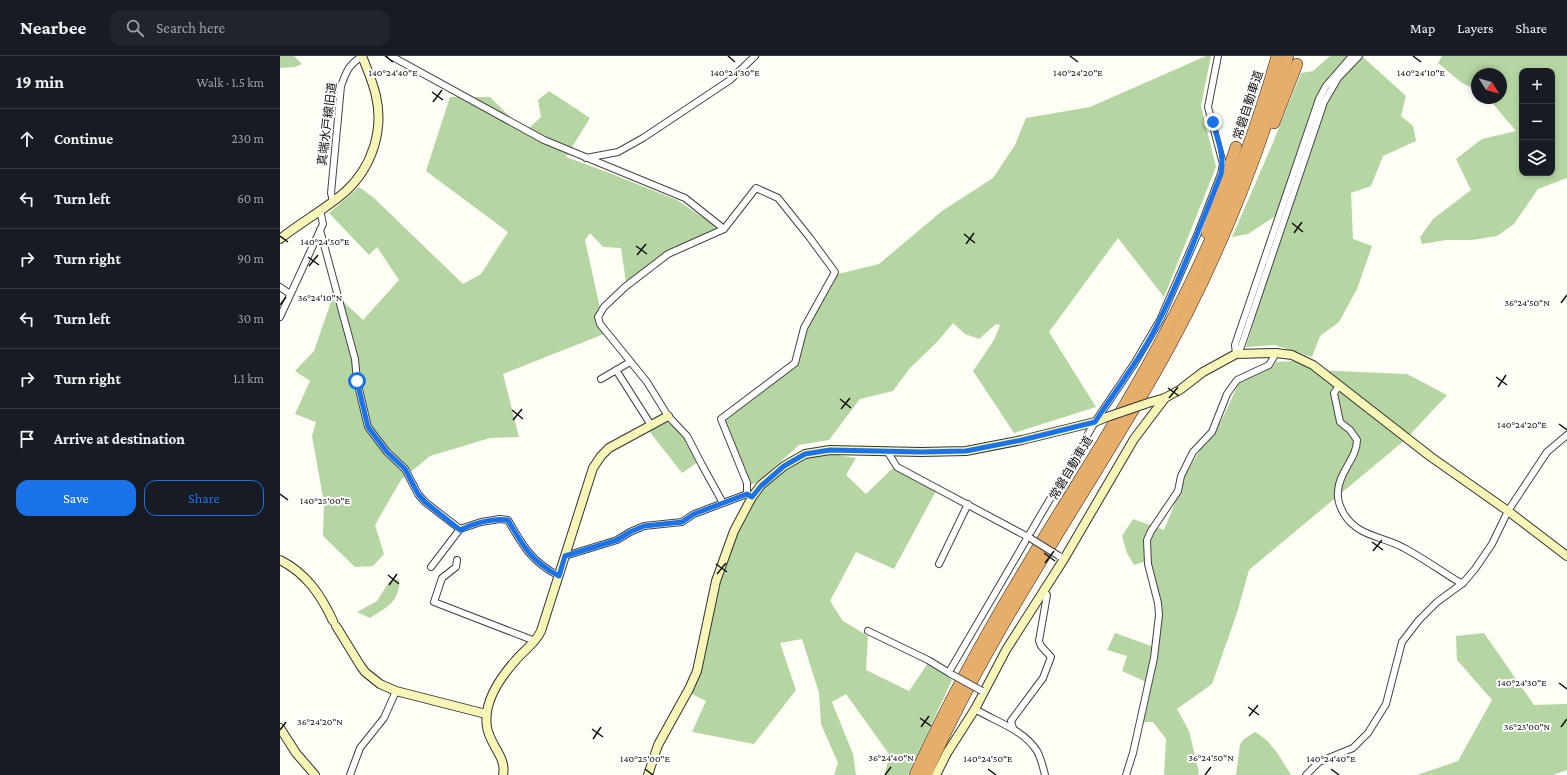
<!DOCTYPE html>
<meta charset="utf-8">
<style>
body{margin:0;font-family:"Crimson Pro","Noto Sans JP",serif;background:#20242c;color:#f1f3f6}
.controls{position:absolute;right:12px;top:12px;display:grid;overflow:hidden;border-radius:8px;box-shadow:0 2px 6px #0003}
.controls button{width:36px;height:36px;display:grid;place-items:center;padding:0;border:0;border-bottom:1px solid #363941;background:#171b24;color:#f1f3f6;font:20px sans-serif}
.compass{position:absolute;left:1191px;top:12px;width:36px;height:36px;border-radius:50%;background:#171b24;box-shadow:0 2px 6px #0003;rotate:127deg}
.stop{position:absolute;width:12px;height:12px;margin:-9px;border:3px solid #1a73e8;border-radius:50%;background:#fff}
.stop.end{background:#1a73e8;border-color:#fff;box-shadow:0 1px 4px #0008}
.list{margin:0;padding:0;list-style:none}
h2{display:flex;justify-content:space-between;align-items:center;height:52px;margin:0;padding:0 16px;font-size:17px}
h2 small{font-size:13px;font-weight:400;color:#9ea1a6}
.list li{display:grid;grid-template-columns:26px 1fr auto;gap:12px;align-items:center;box-sizing:border-box;height:60px;padding:0 16px;border-top:1px solid #363941}
.list b{display:block;font-size:15px;white-space:nowrap}
.list em{font-size:13px;font-style:normal;color:#9ea1a6}
.actions{display:flex;gap:8px;padding:12px 16px}
.actions a{flex:1;padding:9px 0;border:1px solid #1a73e8;border-radius:12px;text-align:center;font-size:14px;color:#1a73e8}
.actions .main{background:#1a73e8;color:#fff}
.icon{flex:none;width:22px;height:22px;fill:none;stroke:currentColor;stroke-width:2;stroke-linecap:round;stroke-linejoin:round}
.map{position:relative;flex:none;width:1287px;height:719px;overflow:hidden}
header{display:flex;align-items:center;gap:24px;box-sizing:border-box;height:56px;padding:0 20px;background:#171b24;border-bottom:1px solid #363941}
header strong{font-size:19px}
nav{display:flex;gap:22px;margin-inline-start:auto;font-size:14px}
.search{width:280px;height:36px;background:#20242c;display:flex;align-items:center;gap:10px;box-sizing:border-box;padding:0 14px;border-radius:12px;color:#9ea1a6;font-size:15px}
main{display:flex}
aside{flex:1;background:#171b24}
.map>svg:first-child{display:block}
.forest{fill:#b5d6a2;fill-rule:evenodd}
.lines{fill:none;stroke-linecap:round;stroke-linejoin:round}
.street-casing{stroke:#444;stroke-width:8}
.secondary-casing{stroke:#333;stroke-width:10}
.highway-casing{stroke:#222;stroke-width:12}
.street{stroke:#fff;stroke-width:6}
.secondary{stroke:#f8f6b7;stroke-width:8}
.highway{stroke:#e7ad6b;stroke-width:11}
.street-bridge-casing{stroke:#444;stroke-width:8;stroke-linecap:butt}
.secondary-bridge-casing{stroke:#333;stroke-width:10;stroke-linecap:butt}
.street-bridge{stroke:#fff;stroke-width:6}
.secondary-bridge{stroke:#f8f6b7;stroke-width:8}
.route{stroke:#1a73e8;stroke-width:5}
.ticks{fill:none;stroke:#111;stroke-width:1.5}
.labels{text-anchor:middle;stroke-width:4;stroke-linejoin:round;paint-order:stroke}
.street-label{font-size:12px;fill:#111;stroke:#fff}
.ticks-label{font-size:10px;text-anchor:middle;fill:#111;stroke:#fff;stroke-width:4;stroke-linejoin:round;paint-order:stroke}
</style>
<header>
<strong>Nearbee</strong>
<div class="search"><svg class="icon" aria-label="search" viewBox="0 0 24 24"><circle cx="10" cy="10" r="6"/><path d="M15 15l6 6"/></svg>Search here</div>
<nav><a>Map</a><a>Layers</a><a>Share</a></nav>
</header>
<main>
<aside>
<h2>19 min<small>Walk · 1.5 km</small></h2>
<ul class="list">
<li><svg class="icon" aria-label="ahead" viewBox="0 0 24 24"><path d="M12 20V5M6 11l6-6 6 6"/></svg><div><b>Continue</b></div><em>230 m</em></li>
<li><svg class="icon" aria-label="left" viewBox="0 0 24 24"><path d="M17 20v-9H6M10 6l-5 5 5 5"/></svg><div><b>Turn left</b></div><em>60 m</em></li>
<li><svg class="icon" aria-label="right" viewBox="0 0 24 24"><path d="M7 20v-9h11M14 6l5 5-5 5"/></svg><div><b>Turn right</b></div><em>90 m</em></li>
<li><svg class="icon" aria-label="left" viewBox="0 0 24 24"><path d="M17 20v-9H6M10 6l-5 5 5 5"/></svg><div><b>Turn left</b></div><em>30 m</em></li>
<li><svg class="icon" aria-label="right" viewBox="0 0 24 24"><path d="M7 20v-9h11M14 6l5 5-5 5"/></svg><div><b>Turn right</b></div><em>1.1 km</em></li>
<li><svg class="icon" aria-label="arrive" viewBox="0 0 24 24"><path d="M6 21V4h12l-3 4 3 4H6"/></svg><div><b>Arrive at destination</b></div></li>
</ul>
<div class="actions"><a class="main">Save</a><a>Share</a></div>
</aside>
<div class="map">
<svg width="1287" height="719" viewBox="0 0 1287 719">
<rect width="100%" height="100%" fill="#fefdf6"/>
<g class="forest">
<polygon points="0,0 14,0 22,8 15,11 0,12"/>
<polygon points="926,0 931,0 921,50 936,111 884,241 838,182 769,276 816,351 734,377 693,315 714,284 720,269 716,268 699,283 685,278 673,267 657,286 630,312 613,335 580,343 549,384 519,389 479,425 471,429 445,365 517,310 528,271 558,218 599,208 662,155 713,122 735,89 746,62 810,51"/>
<polygon points="1050,0 1074,0 1084,2 1126,40 1121,60 1133,70 1136,85 1103,100 1091,130 1071,137 1073,183 1092,190 1077,233 1059,266 1040,280 1032,301 995,289 966,291 1006,162 994,161 968,178 952,181 992,89 1021,17 1033,15"/>
<path d="M 1162,0 L 1287,0 L 1287,122 L 1258,133 L 1234,168 L 1217,180 L 1192,184 L 1166,184 L 1142,188 L 1140,181 L 1153,163 L 1191,134 L 1176,103 L 1202,83 L 1236,75 L 1208,42 L 1221,42 L 1221,18 L 1197,18 L 1197,34 L 1182,27 L 1158,7 ZM 1242,15 L 1272,15 L 1272,117 L 1242,117 Z"/>
<polygon points="269,35 310,62 286,101 332,118 397,144 434,169 435,175 387,196 346,226 341,192 323,191 310,177 305,184 320,252 315,261 324,278 223,318 239,381 210,382 150,400 121,424 95,469 104,498 93,510 75,511 43,480 44,447 32,380 36,366 15,358 30,325 15,315 34,295 54,237 83,264 119,224 97,191 89,199 49,157 79,131 94,142 183,228 201,218 228,176 146,115 170,41 210,41 245,76 261,61 258,44"/>
<path d="M 1013,305 L 1034,314 L 1127,318 L 1167,339 L 1125,384 L 969,514 L 957,557 L 932,628 L 897,653 L 909,675 L 919,716 L 918,719 L 884,719 L 886,683 L 873,666 L 862,666 L 869,637 L 864,625 L 842,615 L 847,600 L 827,594 L 835,577 L 877,592 C 887,562 876,535 870,504 L 854,509 L 847,497 L 842,480 L 853,463 L 884,474 L 899,437 L 904,421 L 919,396 L 935,378 L 959,327 L 993,311 L 996,306 Z"/>
<polygon points="388,366 406,382 418,406 402,417 369,375"/>
<polygon points="552,398 576,402 566,419 586,438 615,410 641,423 656,435 614,513 576,496 550,545 563,565 588,580 586,614 629,635 648,607 672,624 628,719 605,719 609,698 566,638 552,646 573,698 576,719 554,719 558,707 541,668 539,637 522,583 500,587 516,634 474,688 412,676 426,645 412,638 420,615 439,526 456,476 475,442 484,431 507,413 527,402"/>
<path d="M 119,523 C 120,546 107,551 90,562 L 77,556 L 97,545 L 109,526 Z"/>
<polygon points="1204,577 1254,649 1287,648 1287,714 1273,719 1137,719 1178,705 1212,644 1177,604 1176,580"/>
<path d="M 975,676 C 992,685 1001,703 1011,719 L 956,719 L 960,688 L 964,683 Z"/>
</g>
<g class="lines">
<defs>
<g id="street">
<polyline points="111,0 264,84 405,142 444,173"/>
<polyline points="306,102 338,96 363,82 450,24 475,0"/>
<path d="M 53,145 L 51,137 L 61,30 C 67,14 68,10 82,0"/>
<polyline points="40,174 75,303 77,325 88,371 107,396 125,413 138,438 145,446 180,473"/>
<polyline points="0,231 10,238"/>
<polyline points="0,261 43,168 40,154"/>
<polyline points="956,298 961,291 1044,46 1058,22 1079,0"/>
<polyline points="956,298 955,289 1039,43 1046,30 1072,0"/>
<polyline points="336,314 371,369"/>
<polyline points="321,323 350,306"/>
<path d="M 1059,330 L 1054,337 L 1060,366 L 1070,374 L 1077,384 C 1077,402 1059,416 1058,435 C 1057,443 1060,451 1064,458 C 1078,481 1103,480 1124,492 C 1143,502 1161,515 1179,526 L 1183,527"/>
<polyline points="607,395 617,411 750,482"/>
<polyline points="443,447 422,409 407,380 388,360 367,326 320,268 318,261 324,251 345,231 388,198 444,173 476,132 498,142 530,182 555,216 524,272 515,307 441,363 467,427 467,438"/>
<polyline points="285,500 337,484 350,476 364,470 402,466 414,458 467,438 469,439"/>
<polyline points="177,504 176,511 162,522 154,546 255,585"/>
<polyline points="659,508 688,448"/>
<path d="M 151,511 L 180,473 L 201,466 L 220,463 L 228,464 C 242,489 252,506 279,520"/>
<polyline points="588,575 648,604 671,618"/>
<polyline points="669,616 815,366 854,308 880,264 918,177 941,118 943,108 928,51 938,0"/>
<path d="M 695,653 C 716,666 743,673 757,695 C 761,702 763,711 765,719"/>
<polyline points="733,672 731,665 763,622 771,601 761,590 759,585 767,539 764,535"/>
<polyline points="70,719 80,692 104,662 116,635"/>
<polyline points="846,719 853,697 874,602 879,559 878,547 868,508 867,484 871,475 898,435 901,420 913,396 932,376 947,338 957,324 989,309 996,297"/>
<polyline points="1026,719 1039,706 1073,692 1088,677 1106,648 1122,586 1139,564 1157,546 1183,527 1195,513 1212,488 1228,455 1267,396 1287,379"/>
</g>
<g id="secondary">
<path d="M 0,183 C 21,166 46,153 66,135 C 92,111 104,74 96,40 C 93,26 87,13 82,0"/>
<polyline points="871,346 885,342 901,333 923,316 956,298 996,297 1012,299 1033,309 1151,401 1228,455 1287,500"/>
<path d="M 0,504 C 26,517 41,539 53,565"/>
<polyline points="56,570 80,609 85,616 100,628 116,635 206,658"/>
<polyline points="0,672 16,697 35,719"/>
<path d="M 223,719 C 227,701 209,688 207,671 C 203,647 220,622 235,605 C 244,594 255,588 261,575 L 313,412 L 321,400 L 329,392 L 388,360"/>
<polyline points="368,719 378,689 409,633 417,615 436,525 454,475 472,441 481,429 504,410 525,398 550,394 641,396 686,395 742,384 815,366 827,361"/>
<polyline points="656,719 667,697 695,653 726,594 784,503 854,383 885,342"/>
</g>
<g id="highway">
<polyline points="994,67 1017,8"/>
<polyline points="927,177 956,91"/>
<path d="M 635,719 C 667,647 705,579 746,511 C 786,444 829,379 867,310 C 923,210 966,110 997,0"/>
<path d="M 646,719 C 708,578 798,451 875,317 C 933,216 975,112 1008,0"/>
</g>
</defs>
<use href="#street" class="street-casing"/>
<use href="#secondary" class="secondary-casing"/>
<use href="#highway" class="highway-casing"/>
<use href="#street" class="street"/>
<use href="#secondary" class="secondary"/>
<use href="#highway" class="highway"/>
<defs>
<g id="street-bridge">
<polyline points="750,482 779,500"/>
<polyline points="671,618 702,635"/>
</g>
<polyline id="secondary-bridge" points="827,361 871,346"/>
</defs>
<use href="#street-bridge" class="street-bridge-casing"/>
<use href="#secondary-bridge" class="secondary-bridge-casing"/>
<use href="#street-bridge" class="street-bridge"/>
<use href="#secondary-bridge" class="secondary-bridge"/>
</g>
<g class="lines">
<path class="route" d="M 77,325 L 88,371 L 107,396 L 125,413 L 138,438 L 145,446 L 180,474 C 195,467 211,462 228,464 C 242,489 252,506 279,520 L 285,500 L 337,484 L 350,476 L 364,470 L 402,466 L 414,458 L 467,438 L 472,441 L 481,430 L 504,410 L 525,398 L 550,394 L 641,396 L 686,395 L 742,384 L 815,366 C 837,332 863,299 880,263 C 903,216 922,166 941,118 C 945,100 937,83 933,66"/>
</g>
<path class="ticks" d="M 105,0 L 113,6M 448,0 L 455,6M 790,0 L 798,6M 1133,0 L 1141,6M 152,36 L 163,44M 153,46 L 162,34M 1012,167 L 1023,176M 1014,177 L 1022,166M 684,178 L 695,187M 0,180 L 8,186M 686,188 L 694,177M 356,190 L 367,198M 357,199 L 366,188M 28,201 L 39,209M 29,210 L 38,199M 1281,247 L 1287,239M 0,249 L 6,241M 1216,321 L 1227,329M 1218,331 L 1226,319M 888,332 L 899,340M 889,342 L 898,331M 560,343 L 571,352M 561,353 L 570,342M 232,354 L 243,363M 233,364 L 242,353M 1279,368 L 1287,374M 0,438 L 8,444M 1092,486 L 1103,494M 1093,495 L 1102,484M 764,497 L 775,505M 765,507 L 774,495M 436,508 L 447,516M 437,518 L 446,507M 108,519 L 119,528M 109,529 L 117,518M 1279,627 L 1287,633M 968,651 L 979,659M 969,660 L 978,649M 640,662 L 651,670M 641,671 L 649,660M 1281,671 L 1287,663M 312,673 L 323,681M 0,674 L 6,666M 313,683 L 321,671M 365,713 L 373,719M 708,713 L 716,719M 1051,713 L 1059,719M 605,719 L 611,711M 925,719 L 931,711"/>
<g class="labels">
<g class="street-label">
<text transform="translate(968 49) rotate(-72)" y="4">常磐自動車道</text>
<text transform="translate(47 68) rotate(-83)" y="4">真端水戸線旧道</text>
<text transform="translate(791 412) rotate(-59)" y="4">常磐自動車道</text>
</g>
</g>
<g class="ticks-label">
<text x="455" y="20">140°24'30"E</text>
<text x="798" y="20">140°24'20"E</text>
<text x="1141" y="20">140°24'10"E</text>
<text x="113" y="20">140°24'40"E</text>
<text x="45" y="189">140°24'50"E</text>
<text x="40" y="245">36°24'10"N</text>
<text x="1247" y="250">36°24'50"N</text>
<text x="1242" y="372">140°24'20"E</text>
<text x="45" y="448">140°25'00"E</text>
<text x="1242" y="630">140°24'30"E</text>
<text x="40" y="669">36°24'20"N</text>
<text x="1247" y="674">36°25'00"N</text>
<text x="611" y="705">36°24'40"N</text>
<text x="931" y="705">36°24'50"N</text>
<text x="365" y="706">140°25'00"E</text>
<text x="708" y="706">140°24'50"E</text>
<text x="1051" y="706">140°24'40"E</text>
</g>
</svg>
<div class="controls">
<button>+</button>
<button>−</button>
<button><svg class="icon" aria-label="layers" viewBox="0 0 24 24"><path d="M12 4l9 5-9 5-9-5zM3 14l9 5 9-5"/></svg></button>
</div>
<svg class="compass" viewBox="-18 -18 36 36"><path d="M0-13l5 13h-10z" fill="#e53935"/><path d="M0 13l5-13h-10z" fill="#9ea1a6"/></svg>
<div class="stop" style="left:77px;top:325px"></div>
<div class="stop end" style="left:933px;top:66px"></div>
</div>
</main>
